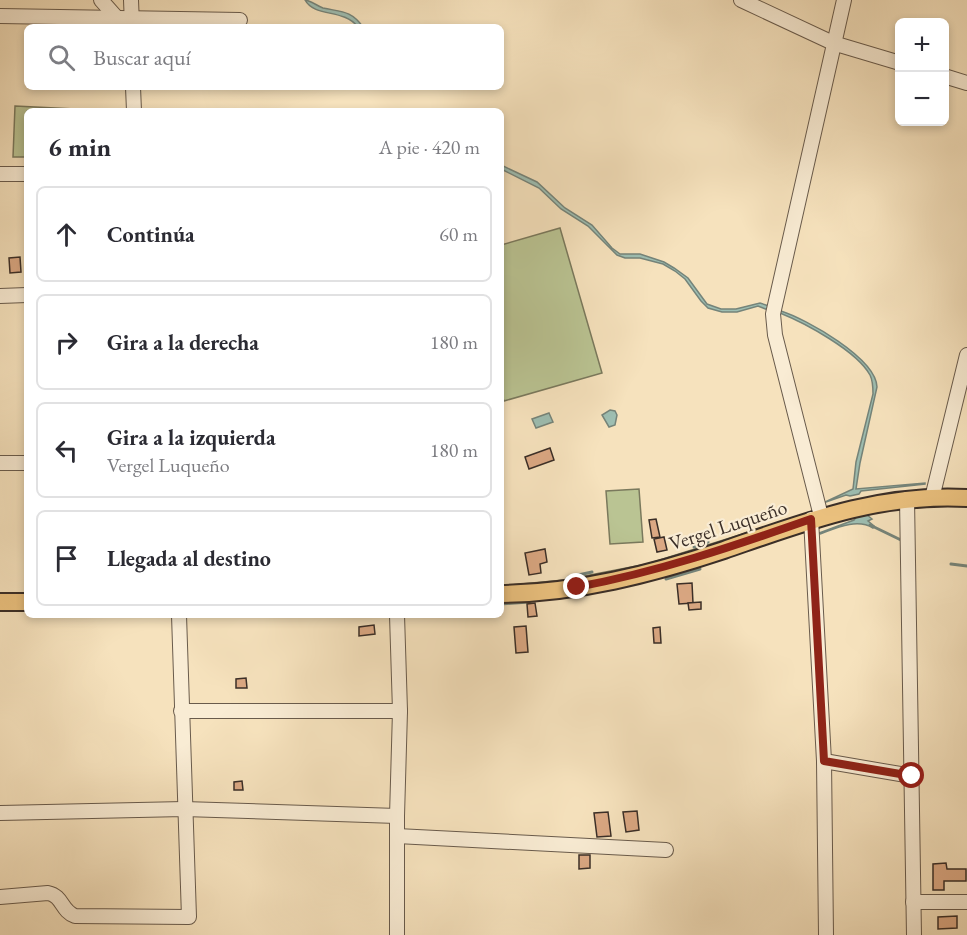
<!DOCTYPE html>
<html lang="es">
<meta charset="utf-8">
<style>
body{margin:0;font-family:"EB Garamond",serif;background:#f2f2f3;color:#2b2b33}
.controls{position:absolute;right:18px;top:18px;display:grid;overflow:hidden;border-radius:9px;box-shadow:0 3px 9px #0003}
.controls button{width:54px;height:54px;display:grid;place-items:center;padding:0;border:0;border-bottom:2px solid #e1e1e2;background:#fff;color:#2b2b33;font:30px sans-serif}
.stop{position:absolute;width:18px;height:18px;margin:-14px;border:4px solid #8f2418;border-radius:50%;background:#fff}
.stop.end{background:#8f2418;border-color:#fff;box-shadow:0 2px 6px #0008}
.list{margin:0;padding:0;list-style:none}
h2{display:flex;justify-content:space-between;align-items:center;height:78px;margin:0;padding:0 24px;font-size:26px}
h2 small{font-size:20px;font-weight:400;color:#7c7c81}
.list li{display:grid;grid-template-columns:39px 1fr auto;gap:18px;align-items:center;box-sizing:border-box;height:96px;margin:0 12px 12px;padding:0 12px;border:2px solid #e1e1e2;border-radius:9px}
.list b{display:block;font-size:22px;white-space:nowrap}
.list p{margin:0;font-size:20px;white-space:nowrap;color:#7c7c81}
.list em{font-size:20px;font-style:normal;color:#7c7c81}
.icon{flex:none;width:33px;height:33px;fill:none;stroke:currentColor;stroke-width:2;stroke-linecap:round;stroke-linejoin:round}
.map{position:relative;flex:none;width:967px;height:935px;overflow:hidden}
.search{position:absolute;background:#fff;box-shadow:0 3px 9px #0003;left:24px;top:24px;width:480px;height:66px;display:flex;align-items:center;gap:15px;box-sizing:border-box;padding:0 21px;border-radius:9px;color:#7c7c81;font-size:22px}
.panel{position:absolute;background:#fff;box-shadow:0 3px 9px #0003;left:24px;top:108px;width:480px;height:510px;border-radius:9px}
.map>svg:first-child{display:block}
.green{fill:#bac493;stroke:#7a795d;stroke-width:1.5}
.water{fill:#9dbeb2;stroke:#75847a;stroke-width:1.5}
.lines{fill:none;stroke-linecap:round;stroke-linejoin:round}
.stream{stroke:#75847a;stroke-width:3}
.building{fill:#dba883;stroke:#3a2e27;stroke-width:1.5}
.minor-casing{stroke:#695b4c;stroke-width:16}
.major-casing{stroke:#3a2e27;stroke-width:20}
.minor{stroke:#f9ecd4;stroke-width:14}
.major{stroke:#ebc17e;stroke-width:16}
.route{stroke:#8f2418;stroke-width:8}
.labels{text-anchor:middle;stroke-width:4.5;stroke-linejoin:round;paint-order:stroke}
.street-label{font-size:20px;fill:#3a2e27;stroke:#f9ecd4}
</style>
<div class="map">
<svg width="967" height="935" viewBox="0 0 967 935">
<rect width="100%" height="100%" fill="#f6e2bd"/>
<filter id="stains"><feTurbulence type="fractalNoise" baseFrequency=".00333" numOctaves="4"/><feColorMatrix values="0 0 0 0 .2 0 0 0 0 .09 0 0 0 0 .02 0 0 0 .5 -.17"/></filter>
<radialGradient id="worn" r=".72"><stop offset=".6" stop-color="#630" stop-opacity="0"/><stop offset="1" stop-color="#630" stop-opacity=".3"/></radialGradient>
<g class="green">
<polygon points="15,106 95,110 95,111 27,111 27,157 13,157"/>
<polygon points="560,228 602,373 504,401 501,392 501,245"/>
<polygon points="639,489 643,542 610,544 606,491"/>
<polygon points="939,493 647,566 564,582 501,587 501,586 564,580 647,564 813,512 849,502"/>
</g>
<g class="water">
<path d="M 305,0 C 312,1 317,6 323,8 C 341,12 351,10 363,27 L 358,27 C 343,8 315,18 305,0 Z"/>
<polygon points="501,165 537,182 565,208 592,225 612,248 620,254 640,254 664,262 674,268 688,278 707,304 721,309 736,309 760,303 769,306 768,310 758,306 737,312 722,312 708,308 701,301 685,279 675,271 663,264 640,258 625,258 617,255 588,226 561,209 539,188 501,169"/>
<path d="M 781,311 C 806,319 876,358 877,387 L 860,463 L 856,489 L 925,483 L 925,484 L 861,491 L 859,494 L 850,496 L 846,495 L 823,503 L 853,489 L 856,462 L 873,394 C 873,388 873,381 870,375 C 857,351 805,323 780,313 Z"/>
<polygon points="610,410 615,411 617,415 615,425 609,427 602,415"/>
<polygon points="549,413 553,422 536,428 532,419"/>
<path d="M 866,514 L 872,519 L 868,521 L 874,526 L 873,528 C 857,518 836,528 820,534 L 819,533 L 854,520 L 857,516 Z"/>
</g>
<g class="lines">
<g class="stream">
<polyline points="870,525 903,541"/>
<polyline points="694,547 708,542"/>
<polyline points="951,564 967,566"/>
<polyline points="569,577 592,572"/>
<polyline points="666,579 700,569"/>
<polyline points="501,604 529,602"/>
</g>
</g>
<g class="building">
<polygon points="20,257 21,272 10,273 9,258"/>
<polygon points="550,448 554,460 529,469 525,457"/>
<polygon points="656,519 660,537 652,538 649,520"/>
<polygon points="664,537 667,550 657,552 654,539"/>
<polygon points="545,549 547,562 540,564 541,573 529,575 525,553"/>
<polygon points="692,583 693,603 679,604 677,584"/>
<polygon points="701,602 701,609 689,610 688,603"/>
<polygon points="535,603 537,616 528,617 527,604"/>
<polygon points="374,625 375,634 359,636 359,627"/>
<polygon points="526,626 528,652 516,653 514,627"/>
<polygon points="660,627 661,643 654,643 653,628"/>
<polygon points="246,678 247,688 236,688 236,679"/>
<polygon points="242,781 243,790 234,790 234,782"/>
<polygon points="637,811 639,830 626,832 623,812"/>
<polygon points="608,812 611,836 597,837 594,813"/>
<polygon points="579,855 590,855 590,868 579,869"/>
<polygon points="946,863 947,869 966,869 966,881 944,881 944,890 933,890 933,864"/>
<polygon points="957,916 957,928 938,929 938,917"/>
</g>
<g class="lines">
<defs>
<g id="minor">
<polyline points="101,0 117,18"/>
<polyline points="131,0 132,25"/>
<polyline points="741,0 833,43 900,63"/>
<polyline points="0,16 240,20"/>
<polyline points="944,76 967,83"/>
<polyline points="133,87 134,111"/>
<polyline points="0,174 27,174"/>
<polyline points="0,296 27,295"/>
<polyline points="0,463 27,463"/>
<polyline points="932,498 967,355"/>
<polyline points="907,499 914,935"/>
<polyline points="821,516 775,335 773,314 844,0"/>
<polyline points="811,519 824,761 826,935"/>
<polyline points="181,711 400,711"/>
<polyline points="824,761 912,776"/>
<polyline points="0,813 184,809 397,816"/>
<polyline points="397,836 666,850"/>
<path d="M 0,897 L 48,893 C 63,896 61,911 75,916 L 189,917 L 179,615"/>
<polyline points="913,902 967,902"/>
<polyline points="397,935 397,816 400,711 397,615"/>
</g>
<g id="major">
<path d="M 501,594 C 577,593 652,574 724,550 C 805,522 879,493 967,498"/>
<polyline points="0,602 27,602"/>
</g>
</defs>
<use href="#minor" class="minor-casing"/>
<use href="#major" class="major-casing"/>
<use href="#minor" class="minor"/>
<use href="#major" class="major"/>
</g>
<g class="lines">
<path class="route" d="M 577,587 C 658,572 734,546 811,519 L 824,761 L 912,776"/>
</g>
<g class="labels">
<g class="street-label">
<text transform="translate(728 525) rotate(-18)" y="7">Vergel Luqueño</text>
</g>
</g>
<rect width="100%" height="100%" filter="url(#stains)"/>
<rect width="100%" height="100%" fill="url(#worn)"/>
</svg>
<div class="controls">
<button>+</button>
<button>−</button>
</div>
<div class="stop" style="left:912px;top:776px"></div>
<div class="stop end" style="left:577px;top:587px"></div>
<div class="search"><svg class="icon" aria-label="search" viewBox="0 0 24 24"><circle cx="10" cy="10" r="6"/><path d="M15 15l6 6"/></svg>Buscar aquí</div>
<section class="panel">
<h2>6 min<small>A pie · 420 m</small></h2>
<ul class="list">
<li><svg class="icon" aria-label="ahead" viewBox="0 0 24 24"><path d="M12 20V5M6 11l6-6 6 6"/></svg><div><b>Continúa</b></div><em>60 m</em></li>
<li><svg class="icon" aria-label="right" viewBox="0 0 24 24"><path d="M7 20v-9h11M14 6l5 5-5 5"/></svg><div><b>Gira a la derecha</b></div><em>180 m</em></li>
<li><svg class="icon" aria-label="left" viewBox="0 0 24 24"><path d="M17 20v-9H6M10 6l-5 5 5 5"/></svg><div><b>Gira a la izquierda</b><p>Vergel Luqueño</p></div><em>180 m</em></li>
<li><svg class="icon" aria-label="arrive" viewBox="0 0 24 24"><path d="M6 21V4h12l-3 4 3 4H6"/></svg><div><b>Llegada al destino</b></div></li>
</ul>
</section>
</div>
